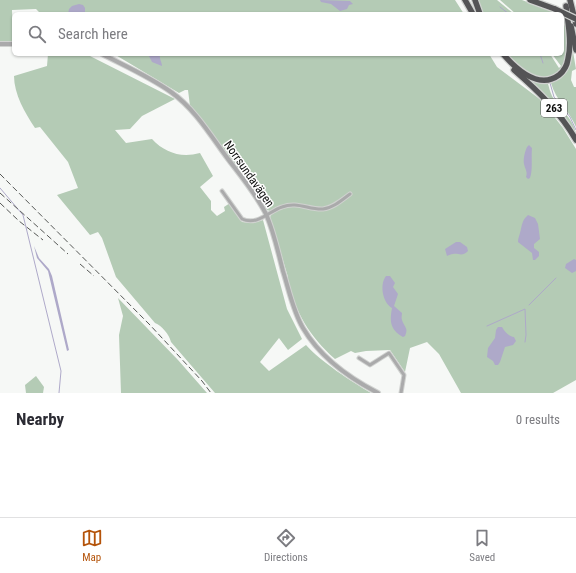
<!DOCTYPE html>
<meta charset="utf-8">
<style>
body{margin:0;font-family:"Roboto Condensed",sans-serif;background:#f2f2f3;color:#2b2b33}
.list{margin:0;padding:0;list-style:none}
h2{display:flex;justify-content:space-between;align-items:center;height:52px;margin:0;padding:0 16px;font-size:17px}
h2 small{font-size:13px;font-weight:400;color:#7c7c81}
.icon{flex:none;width:22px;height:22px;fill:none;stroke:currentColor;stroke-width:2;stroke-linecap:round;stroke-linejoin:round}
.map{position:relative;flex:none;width:576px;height:393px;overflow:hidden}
.search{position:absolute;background:#fff;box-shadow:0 1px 3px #0004;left:12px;right:12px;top:12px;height:44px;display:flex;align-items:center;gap:10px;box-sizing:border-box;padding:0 14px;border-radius:6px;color:#7c7c81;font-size:15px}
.sheet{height:124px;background:#fff}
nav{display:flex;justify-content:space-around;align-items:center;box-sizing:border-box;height:56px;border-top:1px solid #e1e1e2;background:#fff;font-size:11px;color:#7c7c81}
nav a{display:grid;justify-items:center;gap:2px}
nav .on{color:#b45309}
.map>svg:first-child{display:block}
.green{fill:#b4cbb5}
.water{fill:#aea9c9}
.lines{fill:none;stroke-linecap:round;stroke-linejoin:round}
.stream{stroke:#aea9c9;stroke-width:1}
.minor-casing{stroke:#d0d2d0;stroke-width:5}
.tertiary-casing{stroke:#d0d2d0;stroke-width:6}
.motorway-casing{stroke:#d0d2d0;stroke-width:8}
.minor{stroke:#aaaaab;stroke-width:3}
.tertiary{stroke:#aaaaab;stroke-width:4}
.motorway{stroke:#545456;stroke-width:5.5}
.rail{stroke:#565856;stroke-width:1;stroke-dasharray:6 3;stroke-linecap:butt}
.motorway-bridge-casing{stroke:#d0d2d0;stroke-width:8;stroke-linecap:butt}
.motorway-bridge{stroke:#545456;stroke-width:5.5}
.labels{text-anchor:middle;stroke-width:3;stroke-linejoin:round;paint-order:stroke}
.shield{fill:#fff;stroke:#545554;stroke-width:1}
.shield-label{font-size:11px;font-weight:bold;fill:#0b0c0b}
.street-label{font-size:12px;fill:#0b0c0b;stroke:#fff}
</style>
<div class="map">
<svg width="576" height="393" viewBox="0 0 576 393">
<rect width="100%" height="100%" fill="#f6f8f6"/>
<g class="green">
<polygon points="0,0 455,0 464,14 41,14 36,9 12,10 13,42 0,42"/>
<polygon points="477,0 497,0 514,14 482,14"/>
<polygon points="500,0 522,0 558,14 516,14"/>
<path d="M 562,16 L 565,17 L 565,22 L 564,24 C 568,32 569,55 566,64 C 563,71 555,74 549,78 L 547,76 L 545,78 C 527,76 518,66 505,54 L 550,54 L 559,68 L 561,66 L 552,54 L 562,54 Z"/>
<path d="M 571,40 L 576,69 L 572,71 L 571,80 L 574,87 L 576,87 L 576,127 C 569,110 556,101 551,83 C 572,71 571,62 571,40 Z"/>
<path d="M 48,54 L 86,54 L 175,99 L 142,116 L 130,129 L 115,130 L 126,143 L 152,139 C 165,153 181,158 200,153 L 213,176 L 200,187 L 211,201 L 211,210 L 217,216 L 225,211 L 224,207 L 230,203 L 242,222 L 253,223 L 263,220 L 287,309 L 302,339 L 288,350 L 279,338 L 260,362 L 269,371 L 306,345 C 320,361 352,382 371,393 L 215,393 L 171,342 C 169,334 162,326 155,323 L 116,277 L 102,238 L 98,232 L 90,235 L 57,195 L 78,188 L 68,162 L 40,127 L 35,128 C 25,113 14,94 14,76 L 47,66 Z"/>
<path d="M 114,54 L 489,54 L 497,67 L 541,100 L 563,128 L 576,149 L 576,380 L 553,393 L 461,393 L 439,354 L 427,342 L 410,348 L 405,372 L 390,350 L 366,351 L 355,353 L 351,351 L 335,359 C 309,336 296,313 287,279 L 288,277 L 270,217 L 271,215 L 270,211 L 267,210 L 190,106 L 188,90 L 185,90 L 179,93 Z"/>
<path d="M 518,71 L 529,79 L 548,84 C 549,87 550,92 552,96 C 560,110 576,120 576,137 Z"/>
<polygon points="118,298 178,360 207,393 121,393 119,335 123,316"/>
<polygon points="36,376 44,387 43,393 26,393 25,385"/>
</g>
<g class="water">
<polygon points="320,0 350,1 353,4 349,5 347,9 340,11 331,4 321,2"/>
<polygon points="79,4 83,5 85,8 85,14 68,14 69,9 72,6"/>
<path d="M 148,54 L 160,54 C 159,59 162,62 162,66 L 152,62 Z"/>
<path d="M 529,145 L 532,148 C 531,158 533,169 530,178 L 528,179 L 526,177 C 528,172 525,169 524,164 C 523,159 525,151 527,147 Z"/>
<path d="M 528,215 L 535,218 L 538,224 L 540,239 L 534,244 L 534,248 L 539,252 L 539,256 L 535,260 L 533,260 L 532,253 L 518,242 C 518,238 519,237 520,233 C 522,225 522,220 528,215 Z"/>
<path d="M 456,242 L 460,242 L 467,247 L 468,251 C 462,257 459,253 453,254 C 451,254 449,255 447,256 L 445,249 Z"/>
<polygon points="34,246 39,258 49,269 52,276 69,350 67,351 48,271 37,258"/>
<polygon points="574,259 576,260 576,271 572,273 565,268 566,264"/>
<path d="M 386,276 L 390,276 L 395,283 L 393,287 L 398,294 L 394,306 L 402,313 C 402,315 401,318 402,320 C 404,327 409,328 405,336 L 403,337 C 389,329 390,320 392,308 C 383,303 379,285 386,276 Z"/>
<path d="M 498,327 L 502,327 C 505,332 508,336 514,337 L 516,341 L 513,345 L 505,347 L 500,362 L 498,365 L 495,365 L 493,361 L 487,357 L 488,348 L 495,338 L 496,330 Z"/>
</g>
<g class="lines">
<g class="stream">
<polyline points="500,7 509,14"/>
<polyline points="540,54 543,63"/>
<polyline points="550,83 554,97 570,117 576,130"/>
<polyline points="0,188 23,215 61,371 59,393"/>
<polyline points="529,305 556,278"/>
<polyline points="487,326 525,309 526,335 525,342"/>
</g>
<defs>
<g id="minor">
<path d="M 222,191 L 242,219 C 258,226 269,211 282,207 C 297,201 309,210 323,209 C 333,208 342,200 350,194"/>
<polyline points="359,358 370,365 389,353 404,375 401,393"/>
</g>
<g id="tertiary">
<polyline points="0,44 14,44"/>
<path d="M 102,54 C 125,66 150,77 171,92 C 195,109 211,136 228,159 C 241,176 256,194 266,214 C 274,232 278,252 283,271 C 289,290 293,311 303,328 C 320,357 349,378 378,393"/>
</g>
<g id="motorway">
<polyline points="465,0 473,14"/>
<polyline points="475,0 480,14"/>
<polyline points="530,0 555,9"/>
<polyline points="570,0 576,24"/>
<polyline points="571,26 576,50"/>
<path d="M 503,54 C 516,69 539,90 559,75 C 564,71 567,66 568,59 C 572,43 568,23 566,6"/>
<path d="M 514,70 C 538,91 560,112 576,140"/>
</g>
</defs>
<use href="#minor" class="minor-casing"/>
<use href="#tertiary" class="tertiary-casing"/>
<use href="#motorway" class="motorway-casing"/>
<use href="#minor" class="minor"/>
<use href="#tertiary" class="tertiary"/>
<use href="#motorway" class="motorway"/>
<g class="rail">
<polyline points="0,174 150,325 202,381 211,393"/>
<polyline points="0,193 68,254"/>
<polyline points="0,203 19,221 43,240"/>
<polyline points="80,264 94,276"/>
</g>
<defs>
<polyline id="motorway-bridge" points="555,9 576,19"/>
</defs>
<use href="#motorway-bridge" class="motorway-bridge-casing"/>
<use href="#motorway-bridge" class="motorway-bridge"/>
</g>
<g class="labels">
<rect class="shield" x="541" y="99" width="26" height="18" rx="3"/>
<g class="shield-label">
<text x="554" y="112">263</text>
</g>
<g class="street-label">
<text transform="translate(249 174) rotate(55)" y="4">Norrsundavägen</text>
</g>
</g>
</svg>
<div class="search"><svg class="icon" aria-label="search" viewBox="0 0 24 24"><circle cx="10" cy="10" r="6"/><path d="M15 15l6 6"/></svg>Search here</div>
</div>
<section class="sheet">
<h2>Nearby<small>0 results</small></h2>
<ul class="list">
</ul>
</section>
<nav>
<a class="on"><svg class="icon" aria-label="map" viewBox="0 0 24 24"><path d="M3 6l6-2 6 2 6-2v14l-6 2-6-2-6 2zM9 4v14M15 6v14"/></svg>Map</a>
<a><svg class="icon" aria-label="directions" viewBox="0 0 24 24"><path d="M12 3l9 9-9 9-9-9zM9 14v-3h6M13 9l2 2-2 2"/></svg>Directions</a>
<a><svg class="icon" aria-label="saved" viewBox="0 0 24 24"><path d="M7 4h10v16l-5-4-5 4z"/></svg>Saved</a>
</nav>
